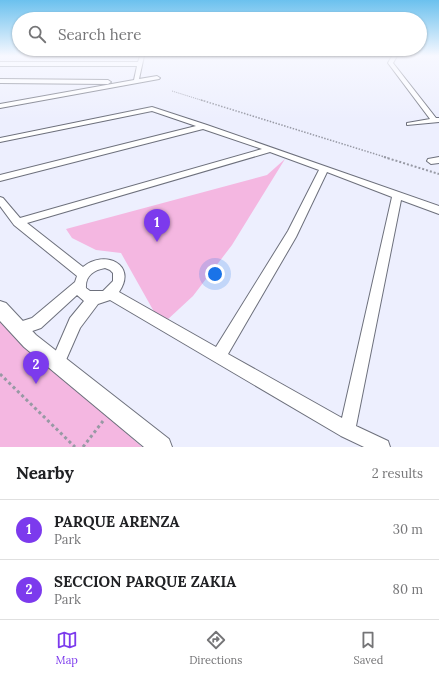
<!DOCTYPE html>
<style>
body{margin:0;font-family:Lora,serif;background:#f6f6f6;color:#202124}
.you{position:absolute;left:215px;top:274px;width:14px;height:14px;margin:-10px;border:3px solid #fff;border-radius:50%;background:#1a73e8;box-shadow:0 0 0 6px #1a73e833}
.badge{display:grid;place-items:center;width:26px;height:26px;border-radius:50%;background:#7c3aed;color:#fff;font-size:13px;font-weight:700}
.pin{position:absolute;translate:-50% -33px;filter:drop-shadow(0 1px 2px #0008)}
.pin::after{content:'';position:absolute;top:21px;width:14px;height:12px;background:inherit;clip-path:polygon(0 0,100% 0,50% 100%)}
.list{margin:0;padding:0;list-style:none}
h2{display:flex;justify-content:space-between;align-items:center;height:52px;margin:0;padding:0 16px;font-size:17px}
h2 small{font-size:13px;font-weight:400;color:#757577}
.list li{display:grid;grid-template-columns:26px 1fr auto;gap:12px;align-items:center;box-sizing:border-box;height:60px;padding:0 16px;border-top:1px solid #e0e0e0}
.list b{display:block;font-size:15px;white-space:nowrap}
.list p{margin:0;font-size:13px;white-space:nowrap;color:#757577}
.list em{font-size:13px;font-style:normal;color:#757577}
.icon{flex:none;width:22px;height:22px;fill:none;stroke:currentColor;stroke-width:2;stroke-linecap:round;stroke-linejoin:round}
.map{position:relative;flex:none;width:439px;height:447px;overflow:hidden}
.search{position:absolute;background:#fff;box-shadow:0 1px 3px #0004;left:12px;right:12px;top:12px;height:44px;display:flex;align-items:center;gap:10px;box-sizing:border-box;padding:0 14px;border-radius:22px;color:#757577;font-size:15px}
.sheet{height:172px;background:#fff}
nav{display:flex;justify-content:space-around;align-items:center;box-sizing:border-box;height:56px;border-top:1px solid #e0e0e0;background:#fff;font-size:11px;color:#757577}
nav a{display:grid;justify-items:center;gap:2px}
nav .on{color:#7c3aed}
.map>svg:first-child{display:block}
.green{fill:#f4b7e1}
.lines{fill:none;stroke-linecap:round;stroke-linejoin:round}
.minor-casing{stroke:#6d707c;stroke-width:2}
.tertiary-casing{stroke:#6d707c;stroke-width:2}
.path-far3{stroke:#9799a4;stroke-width:1;stroke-dasharray:1 1;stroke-linecap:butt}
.path-far2{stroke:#9799a4;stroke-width:1.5;stroke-dasharray:1.5 1.5;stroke-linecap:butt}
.path-far1{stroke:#9799a4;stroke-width:2;stroke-dasharray:2 2;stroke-linecap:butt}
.path{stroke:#9799a4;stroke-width:3;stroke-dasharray:3 3;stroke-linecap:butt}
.minor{fill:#fff;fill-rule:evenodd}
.tertiary{fill:#fff;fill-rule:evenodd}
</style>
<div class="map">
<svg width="439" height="447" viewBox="0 0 439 447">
<rect width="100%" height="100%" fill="#edeffe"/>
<g class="green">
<polygon points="285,159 232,245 193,296 166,321 157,317 121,253 96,250 72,238 66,229 267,175"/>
<polygon points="0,321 1,321 142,447 0,447"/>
</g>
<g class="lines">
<defs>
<g id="minor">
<polygon points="140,56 144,56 139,79 157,76 160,78 159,79 0,108 0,104 134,80 137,66 0,66 0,62 138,62"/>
<polygon points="392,56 397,56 393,63 436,118 439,118 439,122 407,125 407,123 430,119 388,63"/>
<polygon points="0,79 108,80 111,82 108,84 0,83"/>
<path d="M 152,107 L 207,125 L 439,206 L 439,214 L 401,200 L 356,426 L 388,441 L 390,447 L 364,447 L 341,436 L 110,300 L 98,304 L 80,328 L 62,369 L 57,371 L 52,369 L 50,364 L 70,318 L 84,301 L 77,295 L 41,328 L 18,336 L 13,334 L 11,329 L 13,324 L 32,318 L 75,282 L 77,276 L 14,225 L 0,206 L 0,197 L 3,198 L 20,218 L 262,149 L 203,129 L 0,181 L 0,175 L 196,126 L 152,111 L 0,142 L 0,138 ZM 270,152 L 319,170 L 288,231 L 216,347 L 119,292 C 138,264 104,249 83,267 L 27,223 ZM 327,172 L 392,197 L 342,418 L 228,354 L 296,237 ZM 105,268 L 110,270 L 113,273 L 113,281 L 103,291 L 90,291 L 86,288 C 85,276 94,270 105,268 Z"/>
<polygon points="439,157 439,163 431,164 427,161 428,159"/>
</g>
<polygon id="tertiary" points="0,301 6,303 36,335 169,439 172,447 144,447 24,347 0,321"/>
</defs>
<use href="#minor" class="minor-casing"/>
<use href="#tertiary" class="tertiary-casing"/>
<polyline class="path-far3" points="172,91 204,101"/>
<polyline class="path-far2" points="201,100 388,158"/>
<polyline class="path-far1" points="384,157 439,174"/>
<g class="path">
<polyline points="0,374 75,447"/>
<polyline points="83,447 103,421"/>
</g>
<use href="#minor" class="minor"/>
<use href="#tertiary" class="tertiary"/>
</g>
<linearGradient id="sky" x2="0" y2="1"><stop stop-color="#6bc1ee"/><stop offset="0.47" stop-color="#f7f8ff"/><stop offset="1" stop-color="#f7f8ff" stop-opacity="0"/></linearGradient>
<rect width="439" height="119" fill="url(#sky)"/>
</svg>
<div class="you"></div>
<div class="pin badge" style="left:157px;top:242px">1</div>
<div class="pin badge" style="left:36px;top:384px">2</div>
<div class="search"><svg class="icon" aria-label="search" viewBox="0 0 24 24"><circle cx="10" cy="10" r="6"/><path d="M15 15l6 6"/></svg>Search here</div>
</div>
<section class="sheet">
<h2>Nearby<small>2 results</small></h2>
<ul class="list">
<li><span class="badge">1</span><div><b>PARQUE ARENZA</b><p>Park</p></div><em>30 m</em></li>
<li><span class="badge">2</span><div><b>SECCION PARQUE ZAKIA</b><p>Park</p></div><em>80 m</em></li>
</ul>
</section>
<nav>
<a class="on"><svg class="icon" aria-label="map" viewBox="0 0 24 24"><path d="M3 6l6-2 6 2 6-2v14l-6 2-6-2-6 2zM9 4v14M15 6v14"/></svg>Map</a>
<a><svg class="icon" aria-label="directions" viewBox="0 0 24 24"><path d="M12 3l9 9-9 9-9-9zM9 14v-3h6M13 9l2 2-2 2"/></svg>Directions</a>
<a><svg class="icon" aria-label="saved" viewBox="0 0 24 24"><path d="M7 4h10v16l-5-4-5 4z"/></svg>Saved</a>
</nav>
